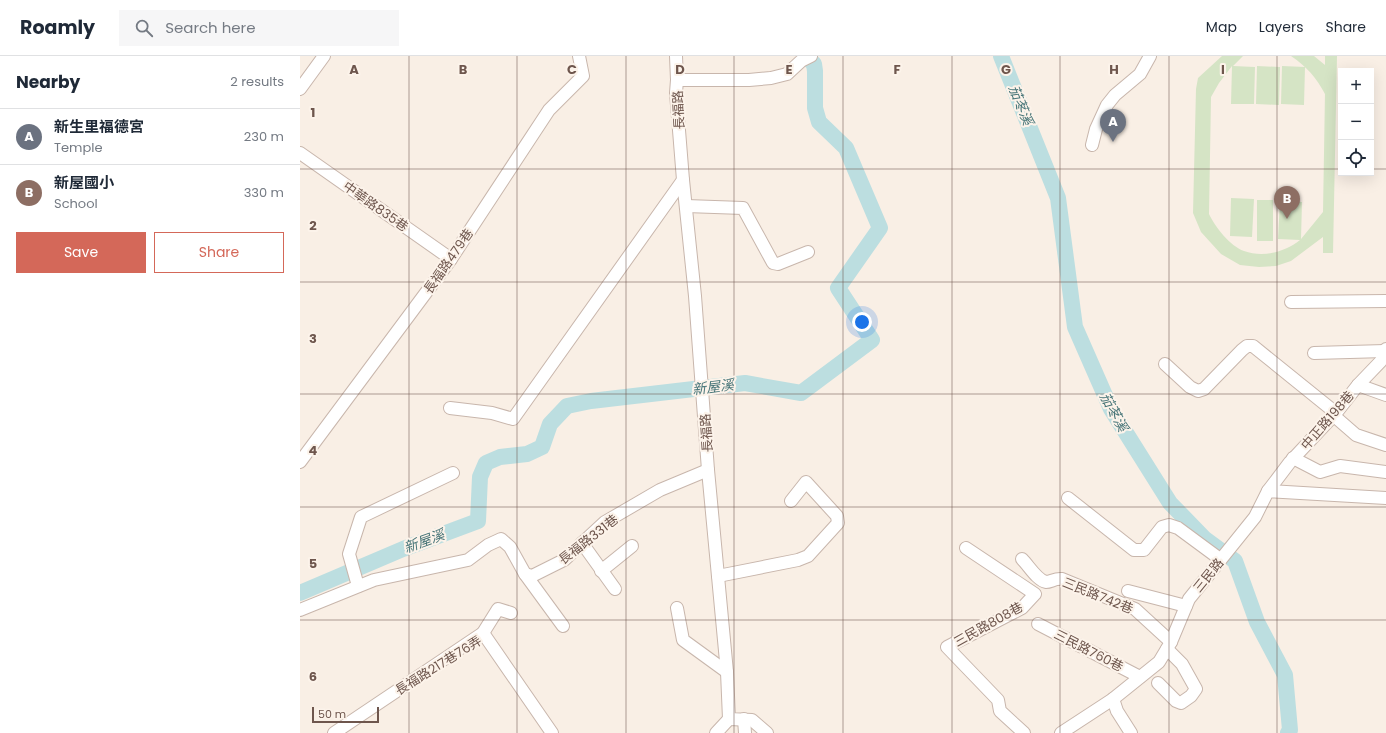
<!DOCTYPE html>
<meta charset="utf-8">
<style>
body{margin:0;font-family:Poppins,"Noto Sans TC",sans-serif;background:#f6f6f7;color:#1f2937}
.controls{position:absolute;right:12px;top:12px;display:grid;overflow:hidden;border-radius:0px;box-shadow:0 4px 16px #0002}
.controls button{width:36px;height:36px;display:grid;place-items:center;padding:0;border:0;border-bottom:1px solid #e0e1e3;background:#fff;color:#1f2937;font:20px sans-serif}
.scale{position:absolute;left:12px;bottom:10px;width:67px;box-sizing:border-box;padding-left:4px;border:2px solid #6e564d;border-top:0;font-size:11px;line-height:14px;white-space:nowrap;color:#6e564d;-webkit-text-stroke:3px #fcf3ea;paint-order:stroke}
.you{position:absolute;left:562px;top:266px;width:14px;height:14px;margin:-10px;border:3px solid #fff;border-radius:50%;background:#1a73e8;box-shadow:0 0 0 6px #1a73e833}
.badge{display:grid;place-items:center;width:26px;height:26px;border-radius:50%;background:#d46859;color:#fff;font-size:13px;font-weight:700}
.pin{position:absolute;translate:-50% -33px;filter:drop-shadow(0 1px 2px #0008)}
.pin::after{content:'';position:absolute;top:21px;width:14px;height:12px;background:inherit;clip-path:polygon(0 0,100% 0,50% 100%)}
.list{margin:0;padding:0;list-style:none}
h2{display:flex;justify-content:space-between;align-items:center;height:52px;margin:0;padding:0 16px;font-size:17px}
h2 small{font-size:13px;font-weight:400;color:#747a83}
.list li{display:grid;grid-template-columns:26px 1fr auto;gap:12px;align-items:center;box-sizing:border-box;height:56px;padding:0 16px;border-top:1px solid #e0e1e3}
.list b{display:block;font-size:15px;white-space:nowrap}
.list p{margin:0;font-size:13px;white-space:nowrap;color:#747a83}
.list em{font-size:13px;font-style:normal;color:#747a83}
.actions{display:flex;gap:8px;padding:12px 16px}
.actions a{flex:1;padding:9px 0;border:1px solid #d46859;border-radius:0px;text-align:center;font-size:14px;color:#d46859}
.actions .main{background:#d46859;color:#fff}
.icon{flex:none;width:22px;height:22px;fill:none;stroke:currentColor;stroke-width:2;stroke-linecap:round;stroke-linejoin:round}
.map{position:relative;flex:none;width:1086px;height:677px;overflow:hidden}
header{display:flex;align-items:center;gap:24px;box-sizing:border-box;height:56px;padding:0 20px;background:#fff;border-bottom:1px solid #e0e1e3}
header strong{font-size:19px}
nav{display:flex;gap:22px;margin-inline-start:auto;font-size:14px}
.search{width:280px;height:36px;background:#f6f6f7;display:flex;align-items:center;gap:10px;box-sizing:border-box;padding:0 14px;border-radius:0px;color:#747a83;font-size:15px}
main{display:flex}
aside{flex:1;background:#fff}
.map>svg:first-child{display:block}
.green{fill:#d5e4c5}
.lines{fill:none;stroke-linecap:round;stroke-linejoin:round}
.river{stroke:#bcdee0;stroke-width:16}
.minor-casing{stroke:#c8b6ac;stroke-width:14}
.minor{stroke:#fff;stroke-width:12}
.grid{fill:none;stroke:#6e564d;stroke-width:1;stroke-opacity:0.55}
.labels{text-anchor:middle;stroke-width:4;stroke-linejoin:round;paint-order:stroke}
.street-label{font-size:13px;fill:#6e564d;stroke:#fcf3ea}
.water-label{font-size:14px;font-style:italic;fill:#477578;stroke:#fcf3ea}
.grid-label{font-size:13px;text-anchor:middle;font-weight:bold;fill:#6e564d;stroke:#fcf3ea;stroke-width:4;stroke-linejoin:round;paint-order:stroke}
</style>
<header>
<strong>Roamly</strong>
<div class="search"><svg class="icon" aria-label="search" viewBox="0 0 24 24"><circle cx="10" cy="10" r="6"/><path d="M15 15l6 6"/></svg>Search here</div>
<nav><a>Map</a><a>Layers</a><a>Share</a></nav>
</header>
<main>
<aside>
<h2>Nearby<small>2 results</small></h2>
<ul class="list">
<li><span class="badge" style="background:#6b7280">A</span><div><b>新生里福德宮</b><p>Temple</p></div><em>230 m</em></li>
<li><span class="badge" style="background:#8d6e63">B</span><div><b>新屋國小</b><p>School</p></div><em>330 m</em></li>
</ul>
<div class="actions"><a class="main">Save</a><a>Share</a></div>
</aside>
<div class="map">
<svg width="1086" height="677" viewBox="0 0 1086 677">
<rect width="100%" height="100%" fill="#f9efe5"/>
<g class="green">
<path d="M 922,0 L 943,0 L 933,10 L 955,11 L 954,48 L 931,48 L 932,10 L 919,27 L 911,41 L 909,158 C 915,171 930,190 944,195 C 963,202 985,196 1000,184 L 978,183 L 980,145 L 1002,146 L 1001,183 L 1023,156 L 1025,38 C 1016,21 1007,11 991,0 L 1014,0 L 1025,9 L 1025,0 L 1037,0 L 1033,197 L 1023,197 L 1023,181 L 991,205 L 976,210 L 959,211 L 940,209 L 921,198 L 901,176 L 893,157 L 896,33 L 898,22 Z"/>
<polygon points="957,10 980,11 979,49 956,48"/>
<polygon points="982,10 1005,11 1004,49 981,48"/>
<polygon points="931,142 954,143 952,181 930,180"/>
<rect x="957" y="144" width="16" height="41"/>
</g>
<g class="lines">
<g class="river">
<polyline points="701,0 758,142 775,271 811,353 870,447 905,483 935,505 957,566 985,619 990,674 988,677"/>
<polyline points="0,537 103,493 178,465 180,421 186,407 200,401 227,398 242,391 250,368 267,350 291,345 445,327 501,337 572,284 538,232 580,172 546,92 519,66 515,52 515,15 514,8 506,0"/>
</g>
<defs>
<g id="minor">
<polyline points="376,0 377,24 376,37 383,124 395,240 408,414 427,616 429,663 452,664 467,677"/>
<polyline points="377,24 449,24 471,22 487,18 501,5 511,0"/>
<polyline points="0,33 24,0"/>
<polyline points="792,89 796,73 807,49 815,39 840,18 850,0"/>
<polyline points="0,97 151,203"/>
<polyline points="386,150 443,152 473,207 478,208 508,196"/>
<polyline points="991,246 1086,245"/>
<polyline points="1014,297 1085,295"/>
<polyline points="865,308 890,331 898,335 904,333 942,294 947,290 953,290 1036,357"/>
<polyline points="1058,329 1086,339"/>
<polyline points="150,352 192,357 213,363 383,124"/>
<polyline points="1033,359 1056,379 1086,389"/>
<polyline points="993,402 1020,416 1040,410 1086,416"/>
<polyline points="0,406 151,203 249,54 283,20 279,0"/>
<polyline points="968,435 990,406 1036,357 1058,329 1081,305 1086,293"/>
<polyline points="768,442 834,494 844,494 862,471 869,469 878,472 920,503"/>
<polyline points="282,487 315,533"/>
<polyline points="666,492 735,538 722,552 647,591 698,644 700,655 724,677"/>
<path d="M 722,503 C 729,510 737,524 746,526 C 751,526 755,522 762,523 L 835,553 L 871,586"/>
<polyline points="301,515 332,490"/>
<polyline points="225,518 263,570"/>
<polyline points="418,520 498,504 508,500 538,467 537,460 506,426 491,445"/>
<polyline points="58,530 49,498 61,461 153,417"/>
<polyline points="828,535 886,550"/>
<polyline points="377,552 383,584 427,616"/>
<polyline points="0,554 74,524 168,504 188,489 201,483 210,491 225,518 232,520 264,504 305,466 360,434 408,414"/>
<polyline points="738,568 840,621"/>
<polyline points="183,577 198,553 211,557"/>
<polyline points="858,627 876,645 881,647 891,640 896,633 882,608 867,593"/>
<polyline points="813,643 817,655 831,677"/>
<polyline points="444,663 445,677"/>
<polyline points="34,677 183,577 252,677"/>
<polyline points="416,677 429,663"/>
<polyline points="761,677 813,643 859,606 871,586 889,543 955,461 968,435 1086,442"/>
</g>
</defs>
<use href="#minor" class="minor-casing"/>
<use href="#minor" class="minor"/>
</g>
<path class="grid" d="M 109,0 L 109,677M 217,0 L 217,677M 326,0 L 326,677M 434,0 L 434,677M 543,0 L 543,677M 652,0 L 652,677M 760,0 L 760,677M 869,0 L 869,677M 977,0 L 977,677M 0,113 L 1041,113M 1071,113 L 1086,113M 0,226 L 1086,226M 0,338 L 1086,338M 0,451 L 1086,451M 0,564 L 1086,564"/>
<g class="labels">
<g class="street-label">
<text transform="translate(378 54) rotate(-93)" y="5">長福路</text>
<text transform="translate(76 150) rotate(35)" y="5">中華路835巷</text>
<text transform="translate(148 205) rotate(-55)" y="5">長福路479巷</text>
<text transform="translate(1027 364) rotate(-49)" y="5">中正路198巷</text>
<text transform="translate(406 377) rotate(-94)" y="5">長福路</text>
<text transform="translate(288 483) rotate(-38)" y="5">長福路331巷</text>
<text transform="translate(908 519) rotate(-51)" y="5">三民路</text>
<text transform="translate(798 539) rotate(22)" y="5">三民路742巷</text>
<text transform="translate(688 568) rotate(-29)" y="5">三民路808巷</text>
<text transform="translate(789 594) rotate(27)" y="5">三民路760巷</text>
<text transform="translate(138 609) rotate(-32)" y="5">長福路217巷76弄</text>
</g>
<g class="water-label">
<text transform="translate(721 49) rotate(68)" y="5">茄苳溪</text>
<text transform="translate(413 331) rotate(-7)" y="5">新屋溪</text>
<text transform="translate(814 356) rotate(61)" y="5">茄苳溪</text>
<text transform="translate(124 485) rotate(-20)" y="5">新屋溪</text>
</g>
</g>
<g class="grid-label">
<text x="54" y="18">A</text>
<text x="163" y="18">B</text>
<text x="272" y="18">C</text>
<text x="380" y="18">D</text>
<text x="489" y="18">E</text>
<text x="597" y="18">F</text>
<text x="706" y="18">G</text>
<text x="814" y="18">H</text>
<text x="923" y="18">I</text>
<text x="13" y="61">1</text>
<text x="13" y="174">2</text>
<text x="13" y="287">3</text>
<text x="13" y="399">4</text>
<text x="13" y="512">5</text>
<text x="13" y="625">6</text>
</g>
</svg>
<div class="controls">
<button>+</button>
<button>−</button>
<button><svg class="icon" aria-label="locate" viewBox="0 0 24 24"><circle cx="12" cy="12" r="6"/><path d="M12 2v4M12 18v4M2 12h4M18 12h4"/></svg></button>
</div>
<div class="scale">50 m</div>
<div class="you"></div>
<div class="pin badge" style="left:813px;top:86px;background:#6b7280">A</div>
<div class="pin badge" style="left:987px;top:163px;background:#8d6e63">B</div>
</div>
</main>
